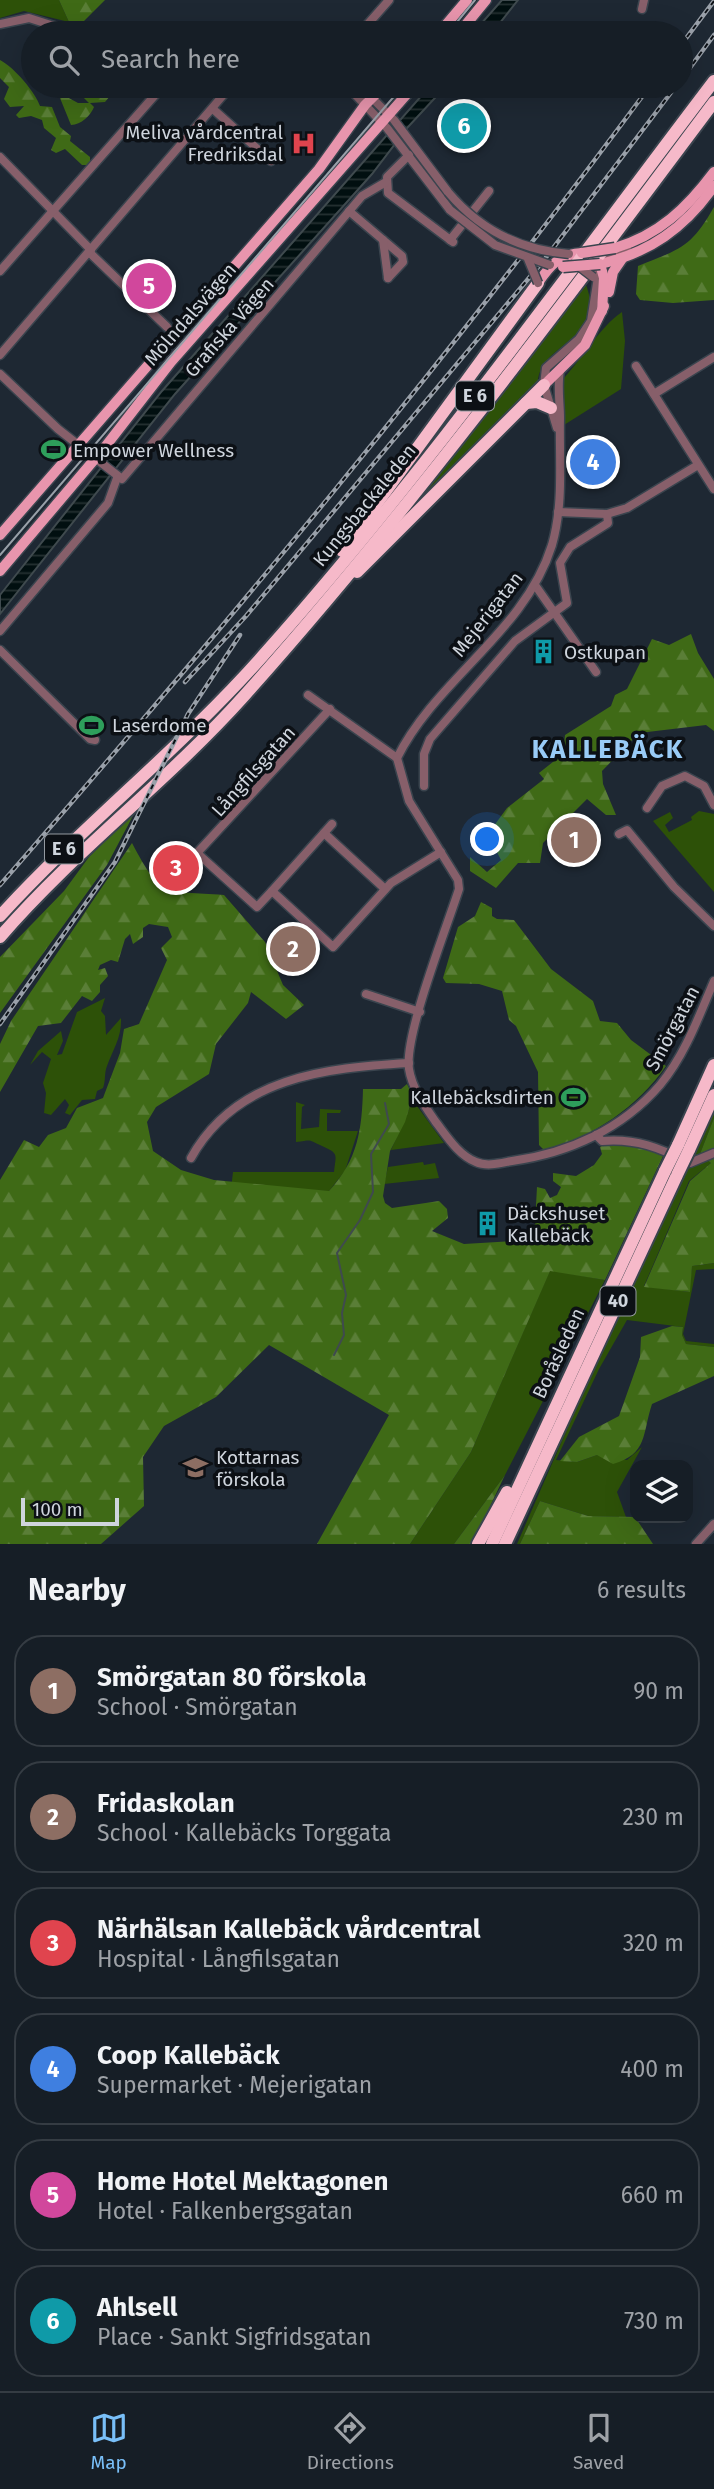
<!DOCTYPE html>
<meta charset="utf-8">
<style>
body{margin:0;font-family:"Fira Sans",sans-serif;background:#1f272e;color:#f1f3f6}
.controls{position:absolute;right:21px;bottom:21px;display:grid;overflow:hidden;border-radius:14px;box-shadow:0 7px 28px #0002}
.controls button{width:63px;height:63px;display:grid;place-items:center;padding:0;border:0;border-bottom:2px solid #353c43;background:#161e26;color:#f1f3f6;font:35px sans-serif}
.scale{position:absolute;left:21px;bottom:18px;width:98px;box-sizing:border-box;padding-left:7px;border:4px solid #cfd5dd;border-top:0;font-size:19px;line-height:24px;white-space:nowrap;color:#cfd5dd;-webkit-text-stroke:5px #0c1015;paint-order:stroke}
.you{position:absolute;left:488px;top:840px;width:24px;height:24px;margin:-18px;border:5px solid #fff;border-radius:50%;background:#1a73e8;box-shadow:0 0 0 10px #1a73e833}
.badge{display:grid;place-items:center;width:46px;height:46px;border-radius:50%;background:#79bff8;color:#fff;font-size:23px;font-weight:700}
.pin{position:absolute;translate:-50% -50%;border:4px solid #fff;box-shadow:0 2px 7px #0006}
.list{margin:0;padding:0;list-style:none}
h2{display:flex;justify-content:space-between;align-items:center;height:91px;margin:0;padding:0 28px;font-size:30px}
h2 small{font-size:23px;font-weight:400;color:#9ea2a7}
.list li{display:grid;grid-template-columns:46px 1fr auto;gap:21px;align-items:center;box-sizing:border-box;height:112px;margin:0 14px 14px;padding:0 14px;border:2px solid #353c43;border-radius:28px}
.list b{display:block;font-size:26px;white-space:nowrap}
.list p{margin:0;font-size:23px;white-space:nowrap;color:#9ea2a7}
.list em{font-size:23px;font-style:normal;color:#9ea2a7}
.icon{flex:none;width:38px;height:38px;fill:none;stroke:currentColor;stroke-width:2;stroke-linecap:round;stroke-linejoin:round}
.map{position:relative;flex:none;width:714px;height:1544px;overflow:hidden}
.search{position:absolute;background:#161e26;box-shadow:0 7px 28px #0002;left:21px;right:21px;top:21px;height:77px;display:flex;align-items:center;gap:18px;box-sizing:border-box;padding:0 24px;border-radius:38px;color:#9ea2a7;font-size:26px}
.sheet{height:847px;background:#161e26}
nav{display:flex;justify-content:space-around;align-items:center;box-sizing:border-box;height:98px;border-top:2px solid #353c43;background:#161e26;font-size:19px;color:#9ea2a7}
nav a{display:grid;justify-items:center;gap:4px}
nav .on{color:#79bff8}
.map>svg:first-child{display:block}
.green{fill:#2d5108}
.forest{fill:url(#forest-firs)}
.water{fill:url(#water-rules);stroke:#3f4a4e;stroke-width:2}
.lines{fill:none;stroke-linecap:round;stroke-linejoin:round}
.stream{stroke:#3f4a4e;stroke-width:2}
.minor-casing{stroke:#3a444e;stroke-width:11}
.major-casing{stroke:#3a444e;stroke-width:13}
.highway-casing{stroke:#3a444e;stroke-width:16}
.minor{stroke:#875f6a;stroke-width:8}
.major{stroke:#e895ad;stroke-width:10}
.highway{stroke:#f6b9c9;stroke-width:12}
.tram{stroke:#99a0a9;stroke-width:2}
.rail-casing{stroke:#99a0a9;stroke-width:4.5}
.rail{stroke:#0c1015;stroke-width:2;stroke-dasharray:5;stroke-linecap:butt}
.minor-bridge-casing{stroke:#3a444e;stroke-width:11;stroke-linecap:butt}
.major-bridge-casing{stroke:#3a444e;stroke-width:13;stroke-linecap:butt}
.highway-bridge-casing{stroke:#3a444e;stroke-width:16;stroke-linecap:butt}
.minor-bridge{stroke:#875f6a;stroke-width:8}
.major-bridge{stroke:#e895ad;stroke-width:10}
.highway-bridge{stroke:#f6b9c9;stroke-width:12}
.labels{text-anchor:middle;stroke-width:7;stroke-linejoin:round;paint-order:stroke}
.shield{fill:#0c1015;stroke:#949aa1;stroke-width:2}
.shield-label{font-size:18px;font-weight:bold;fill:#cfd5dd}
.poi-label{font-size:19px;fill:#cfd5dd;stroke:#0c1015;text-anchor:start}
.street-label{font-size:19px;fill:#cfd5dd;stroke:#0c1015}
.district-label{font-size:26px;font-weight:bold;letter-spacing:2px;fill:#99cbf6;stroke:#0c1015}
</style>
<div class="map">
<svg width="714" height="1544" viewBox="0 0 714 1544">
<defs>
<pattern id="forest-firs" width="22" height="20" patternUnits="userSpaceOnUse" patternTransform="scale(1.75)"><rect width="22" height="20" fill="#3f6a16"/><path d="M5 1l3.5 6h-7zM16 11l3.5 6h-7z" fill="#5a7e37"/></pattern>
<pattern id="water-rules" width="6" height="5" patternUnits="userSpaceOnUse" patternTransform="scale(1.75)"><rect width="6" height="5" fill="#010f10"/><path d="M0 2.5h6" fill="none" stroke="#253132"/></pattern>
</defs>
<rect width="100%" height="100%" fill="#1e2833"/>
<g class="green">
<polygon points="0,0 59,0 69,22 24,11 0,18"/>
<path d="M 585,282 C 610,343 537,341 538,385 L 388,535 Z"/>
<path d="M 622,312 L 625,341 L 621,389 L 564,425 L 564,378 C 583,357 600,327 622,312 Z"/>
<polygon points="699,811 714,814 714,892 653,821 670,812 673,818 665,825 669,832 692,820 691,817"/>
<path d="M 105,998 L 101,1011 L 105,1016 L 106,1035 L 121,1018 C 122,1037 113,1049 107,1066 C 104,1073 106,1081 103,1088 L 97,1091 L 95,1099 L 82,1100 L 70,1115 L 65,1113 L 69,1105 L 65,1099 L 51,1115 L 44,1113 L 46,1093 L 43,1083 L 51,1059 L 42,1052 L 30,1065 L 38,1051 L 61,1031 L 63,1041 L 57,1055 L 62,1054 L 77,1012 Z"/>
<path d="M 296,1102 L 305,1105 L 302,1107 L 301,1129 L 319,1127 L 320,1109 L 341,1110 L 340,1113 L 327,1113 L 327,1131 L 358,1131 L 345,1171 L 329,1191 L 231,1189 L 233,1172 L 334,1172 C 336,1153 339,1154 322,1146 C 307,1139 313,1140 296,1142 Z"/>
<polygon points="417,1106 444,1143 391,1150 410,1107"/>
<polygon points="714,1109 714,1118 700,1154 711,1163 689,1181 644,1286 689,1292 692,1266 714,1263 714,1269 696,1270 683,1334 686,1341 714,1344 714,1347 686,1344 682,1335 683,1327 627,1320 599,1369 556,1460 577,1462 597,1455 627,1460 642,1447 617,1492 626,1517 588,1516 540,1501 520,1544 517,1544 601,1351"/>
<polygon points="423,1162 424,1165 435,1163 439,1178 384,1184 388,1167"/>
<polygon points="550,1270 605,1280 505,1475 454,1544 410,1544 471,1452"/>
</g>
<g class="forest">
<polygon points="59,0 105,0 84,21 83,28 69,22"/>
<path d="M 0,60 C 15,68 35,92 40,106 L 52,107 L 60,127 L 71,136 L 70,141 L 90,157 L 90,165 L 82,165 L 65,149 L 56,153 L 51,150 L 56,138 L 44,128 L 42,120 L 31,116 L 19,118 L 16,115 L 24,106 L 10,107 L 4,99 L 9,87 L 0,78 Z"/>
<path d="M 81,86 L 113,86 L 115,90 L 105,102 L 90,103 L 94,107 C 91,115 81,125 71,125 L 60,98 L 67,97 L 78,103 L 89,103 L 78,92 Z"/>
<path d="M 714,207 L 714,300 L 673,303 L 640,300 L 636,294 L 638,266 C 680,249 691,248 714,207 Z"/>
<polygon points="691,634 698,653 714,679 714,731 706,725 639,733 602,771 603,784 616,815 606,815 587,799 543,843 540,863 518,863 496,888 470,871 470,857 487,872 501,860 488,834 507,808 544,779 539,773 563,754 565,735 611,706 615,695 627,689 652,639 669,645"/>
<polygon points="136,810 107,865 0,1013 0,957 64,891 89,857"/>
<path d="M 132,843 C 162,900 164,890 224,895 L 265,942 L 283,985 L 304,1005 L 286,1019 L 251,992 L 248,1003 L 216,1044 L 209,1074 L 156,1107 L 147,1122 L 153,1151 L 181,1170 L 214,1180 L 329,1191 C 358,1160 362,1129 363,1089 L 401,1089 L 407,1084 L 413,1096 L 405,1122 L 390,1151 L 383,1196 L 385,1203 L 392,1208 L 439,1201 L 447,1209 L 448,1218 L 432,1231 L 464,1244 L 514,1241 L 530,1232 L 535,1224 L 537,1187 L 545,1189 L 550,1198 L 557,1195 L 561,1187 L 553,1181 L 553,1173 L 576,1176 L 594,1165 L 602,1154 L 600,1147 C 617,1134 646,1148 663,1156 L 605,1280 L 550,1271 L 471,1452 L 410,1544 L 317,1544 L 389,1415 L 269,1345 L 216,1397 L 164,1426 L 143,1457 L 144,1506 L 101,1544 L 0,1544 L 0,1180 L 24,1140 L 39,1147 L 48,1135 L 66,1128 L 77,1108 L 103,1098 L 120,1053 L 124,1029 L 139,1024 L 167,960 L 161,948 L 172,937 L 168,927 L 149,924 L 143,928 L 143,937 L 133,944 L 130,934 L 125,939 L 118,962 L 111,960 L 100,965 L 98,970 L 105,968 L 108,976 L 100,985 L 100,992 L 92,1001 L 82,996 L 61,1023 L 38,1026 L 0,1092 L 0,1044 L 11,1021 Z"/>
<path d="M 481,902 L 492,908 L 492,916 L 497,919 L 514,920 L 551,969 L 593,1001 L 600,1021 L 617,1023 L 631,1040 L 666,1066 C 638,1107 592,1137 545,1151 L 539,1145 L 538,1072 L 516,1026 L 509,1020 L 502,991 L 479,984 L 446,983 L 443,978 L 458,927 L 475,916 Z"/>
<polygon points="714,1118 714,1263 692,1266 690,1292 644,1287 690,1181 711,1163 700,1154"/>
<path d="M 672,1326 L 683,1327 L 682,1335 L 686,1344 L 714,1347 L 714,1376 L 652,1404 C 642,1434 648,1454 613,1464 L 597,1455 L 577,1462 L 560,1461 L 579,1437 L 619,1416 L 640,1357 L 641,1337 Z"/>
<polygon points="505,1475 472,1544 454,1544"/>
<polygon points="540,1501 588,1516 635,1517 653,1544 520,1544"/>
</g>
<g class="water">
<polygon points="502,0 518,0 492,33 473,33"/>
<polygon points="430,86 446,86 408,127 372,174 175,394 0,614 0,595 162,391"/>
</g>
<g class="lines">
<polyline class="stream" points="334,1355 344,1335 342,1313 346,1295 337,1253 360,1220 373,1192 371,1154 389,1124 385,1103"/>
<defs>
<g id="minor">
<polyline points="642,9 644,0"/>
<polyline points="0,24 29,18 76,33"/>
<polyline points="360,33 389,0"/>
<polyline points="347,86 387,128 450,210"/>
<polyline points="360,86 394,120 448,192"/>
<polyline points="213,109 271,161"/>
<polyline points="409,155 387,177 388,193 453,242"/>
<polyline points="0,157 91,250"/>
<polyline points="349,211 402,256 403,262 388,278"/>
<polyline points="383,240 388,278"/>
<polyline points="450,240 489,191"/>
<polyline points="89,252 167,327"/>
<polyline points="0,271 163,86"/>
<polyline points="0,355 231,86"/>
<polyline points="636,366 714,489"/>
<polyline points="0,374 58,429 122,479 362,196 386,182"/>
<polyline points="654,394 714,357"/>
<polyline points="557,428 544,385 546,368 579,339 591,321 600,264 627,247"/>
<polyline points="558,512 607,514 627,508 698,465"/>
<polyline points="535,585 596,672"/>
<polyline points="0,631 108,503 117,478"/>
<polyline points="0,650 90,739 95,740"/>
<path d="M 308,695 L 397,758 L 409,801 L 458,880 L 459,889 C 447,927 404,1035 409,1069 C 412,1088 424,1105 435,1121 C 446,1135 458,1155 476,1162 C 487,1167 501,1163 512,1161 C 569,1153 622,1129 660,1085 C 685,1055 699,1016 714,981"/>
<path d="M 397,758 C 437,678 525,632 552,545 C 564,503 559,460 560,418 C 560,402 557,387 560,370"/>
<polyline points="424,786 424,754 430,739 515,641 567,603 560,563 570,547 608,523 607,514"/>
<polyline points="647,808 662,786 685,776 704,786 714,805"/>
<polyline points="332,824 324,833 385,889"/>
<polyline points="324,833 272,891 333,947 391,883 441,852"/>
<polyline points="619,834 627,830 674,887 714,926"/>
<polyline points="272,891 257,907 197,853 330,709"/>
<polyline points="366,994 420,1012"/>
<path d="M 596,1135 L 602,1141 C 636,1138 660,1148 690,1163 L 714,1153"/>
<path d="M 191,1158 C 236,1077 325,1068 409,1063"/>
<polyline points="696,1544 714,1524"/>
</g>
<g id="major">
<polyline points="439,33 467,0"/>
<polyline points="459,33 486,0"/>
<path d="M 615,248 C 659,235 687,208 714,172"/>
<path d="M 538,283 C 550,265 560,254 582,253"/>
<polyline points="609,292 613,272 622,259"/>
<path d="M 602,311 L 604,278 L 600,264 C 649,253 685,228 714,186"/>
<polyline points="544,385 585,345 604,306"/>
<polyline points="0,535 319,169 365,105 384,86"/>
<polyline points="0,571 105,447 171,362 414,86"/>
</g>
<g id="highway">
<polyline points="526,403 537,402 551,408"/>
<polyline points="342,551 538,283"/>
<polyline points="357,572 544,385"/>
<path d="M 0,916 C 85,823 184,746 267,651 C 427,471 568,273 714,81"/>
<path d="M 0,937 C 75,850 167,782 244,696 C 412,508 563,304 714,102"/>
<polyline points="678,1145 714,1065"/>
<polyline points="689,1150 714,1095"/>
<polyline points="478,1544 507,1492"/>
<polyline points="492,1544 665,1171"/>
<polyline points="505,1544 677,1175"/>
</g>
</defs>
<use href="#minor" class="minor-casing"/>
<use href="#major" class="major-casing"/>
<use href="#highway" class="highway-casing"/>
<use href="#minor" class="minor"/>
<use href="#major" class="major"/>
<use href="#highway" class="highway"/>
<g class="tram">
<polyline points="448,33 475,0"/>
<polyline points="0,555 403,86"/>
</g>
<defs>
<g id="rail">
<polyline points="681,45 714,1"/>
<polyline points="681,80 714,35"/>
<polyline points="185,682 246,616 544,260 676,86"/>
<path d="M 0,885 C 226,626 446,362 650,86"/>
<polyline points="0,1024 115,862 188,714 240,635"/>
</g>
</defs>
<use href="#rail" class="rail-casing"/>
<use href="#rail" class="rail"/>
<defs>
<g id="minor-bridge">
<path d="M 448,192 C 480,230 519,250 569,254"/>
<polyline points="450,210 495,245 550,265"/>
<polyline points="528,259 538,283"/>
<polyline points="580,267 593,277"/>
</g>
<g id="major-bridge">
<polyline points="582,253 615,248"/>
<polyline points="563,267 600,264"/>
</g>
<g id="highway-bridge">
<polyline points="665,1171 678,1145"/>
<polyline points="677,1175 689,1150"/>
</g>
</defs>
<use href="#minor-bridge" class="minor-bridge-casing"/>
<use href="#major-bridge" class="major-bridge-casing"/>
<use href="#highway-bridge" class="highway-bridge-casing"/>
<use href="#minor-bridge" class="minor-bridge"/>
<use href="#major-bridge" class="major-bridge"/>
<use href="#highway-bridge" class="highway-bridge"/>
</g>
<defs>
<symbol id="hospital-bare" viewBox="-9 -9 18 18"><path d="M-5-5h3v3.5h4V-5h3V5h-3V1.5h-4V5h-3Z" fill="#e0444e" stroke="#0c1015" stroke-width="2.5" paint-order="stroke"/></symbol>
<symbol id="stadium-bare" viewBox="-9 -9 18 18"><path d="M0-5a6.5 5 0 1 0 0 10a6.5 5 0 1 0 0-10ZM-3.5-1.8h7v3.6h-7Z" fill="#2e9e5b" stroke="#0c1015" stroke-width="2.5" paint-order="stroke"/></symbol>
<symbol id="building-bare" viewBox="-9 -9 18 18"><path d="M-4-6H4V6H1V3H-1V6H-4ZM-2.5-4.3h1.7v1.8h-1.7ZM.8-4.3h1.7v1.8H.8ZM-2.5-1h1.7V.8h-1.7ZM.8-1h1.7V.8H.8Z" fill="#0f9aa8" stroke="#0c1015" stroke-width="2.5" paint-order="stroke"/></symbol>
<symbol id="school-bare" viewBox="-9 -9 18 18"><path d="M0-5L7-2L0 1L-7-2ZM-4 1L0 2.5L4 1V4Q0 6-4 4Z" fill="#8d6e63" stroke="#0c1015" stroke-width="2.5" paint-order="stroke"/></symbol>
</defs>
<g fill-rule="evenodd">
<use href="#hospital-bare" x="286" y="126" width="35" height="35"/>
<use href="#stadium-bare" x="36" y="432" width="35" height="35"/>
<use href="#building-bare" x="526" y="634" width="35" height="35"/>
<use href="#stadium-bare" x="74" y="708" width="35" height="35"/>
<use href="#stadium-bare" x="556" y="1080" width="35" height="35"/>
<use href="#building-bare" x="470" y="1206" width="35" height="35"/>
<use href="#school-bare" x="178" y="1450" width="35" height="35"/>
</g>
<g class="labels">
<g class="shield">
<rect x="456" y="381.5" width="38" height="29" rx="5"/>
<rect x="45" y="834.5" width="38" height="29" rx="5"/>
<rect x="600.5" y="1286.5" width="35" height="29" rx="5"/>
</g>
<g class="shield-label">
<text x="475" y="402">E 6</text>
<text x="64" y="855">E 6</text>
<text x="618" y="1307">40</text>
</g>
<g class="poi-label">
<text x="283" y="139" text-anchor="end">Meliva vårdcentral<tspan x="283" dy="22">Fredriksdal</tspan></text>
<text x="73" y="457">Empower Wellness</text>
<text x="564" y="659">Ostkupan</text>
<text x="112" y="732">Laserdome</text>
<text x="554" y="1104" text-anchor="end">Kallebäcksdirten</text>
<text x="507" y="1220">Däckshuset<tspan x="507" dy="22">Kallebäck</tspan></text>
<text x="216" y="1464">Kottarnas<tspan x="216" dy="22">förskola</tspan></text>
</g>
<g class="street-label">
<text transform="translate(190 314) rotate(-49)" y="7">Mölndalsvägen</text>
<text transform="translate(229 327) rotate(-49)" y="7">Grafiska Vägen</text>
<text transform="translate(364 505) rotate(-51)" y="7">Kungsbackaleden</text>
<text transform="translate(487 614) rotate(-52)" y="7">Mejerigatan</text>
<text transform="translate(253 771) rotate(-48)" y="7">Långfilsgatan</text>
<text transform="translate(672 1028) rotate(-62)" y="7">Smörgatan</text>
<text transform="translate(558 1353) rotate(-65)" y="7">Boråsleden</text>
</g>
<g class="district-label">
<text x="608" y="758">KALLEBÄCK</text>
</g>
</g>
</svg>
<div class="controls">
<button><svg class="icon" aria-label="layers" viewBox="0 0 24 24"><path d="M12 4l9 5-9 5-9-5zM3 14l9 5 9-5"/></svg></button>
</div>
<div class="scale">100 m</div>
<div class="you"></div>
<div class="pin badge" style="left:574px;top:840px;background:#8d6e63">1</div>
<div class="pin badge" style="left:293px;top:949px;background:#8d6e63">2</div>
<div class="pin badge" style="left:176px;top:868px;background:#e0444e">3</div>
<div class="pin badge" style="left:593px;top:462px;background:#3f7fe0">4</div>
<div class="pin badge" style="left:149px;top:286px;background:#d1479c">5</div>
<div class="pin badge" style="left:464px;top:126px;background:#0f9aa8">6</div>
<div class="search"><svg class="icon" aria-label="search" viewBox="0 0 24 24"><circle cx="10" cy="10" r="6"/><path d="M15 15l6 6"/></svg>Search here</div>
</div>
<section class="sheet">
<h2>Nearby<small>6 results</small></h2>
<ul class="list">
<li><span class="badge" style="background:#8d6e63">1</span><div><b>Smörgatan 80 förskola</b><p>School · Smörgatan</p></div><em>90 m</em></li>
<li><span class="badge" style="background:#8d6e63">2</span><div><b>Fridaskolan</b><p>School · Kallebäcks Torggata</p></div><em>230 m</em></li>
<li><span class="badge" style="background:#e0444e">3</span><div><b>Närhälsan Kallebäck vårdcentral</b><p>Hospital · Långfilsgatan</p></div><em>320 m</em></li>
<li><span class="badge" style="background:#3f7fe0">4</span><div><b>Coop Kallebäck</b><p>Supermarket · Mejerigatan</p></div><em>400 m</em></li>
<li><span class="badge" style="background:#d1479c">5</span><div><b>Home Hotel Mektagonen</b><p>Hotel · Falkenbergsgatan</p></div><em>660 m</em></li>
<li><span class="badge" style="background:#0f9aa8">6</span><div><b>Ahlsell</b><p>Place · Sankt Sigfridsgatan</p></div><em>730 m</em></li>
</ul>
</section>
<nav>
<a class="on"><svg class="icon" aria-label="map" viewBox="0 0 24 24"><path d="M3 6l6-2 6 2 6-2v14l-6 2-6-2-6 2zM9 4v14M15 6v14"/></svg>Map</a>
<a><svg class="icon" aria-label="directions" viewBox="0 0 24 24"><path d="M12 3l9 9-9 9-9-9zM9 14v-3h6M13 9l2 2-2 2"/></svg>Directions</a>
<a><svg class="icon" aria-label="saved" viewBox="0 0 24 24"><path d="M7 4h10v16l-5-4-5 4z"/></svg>Saved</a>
</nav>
